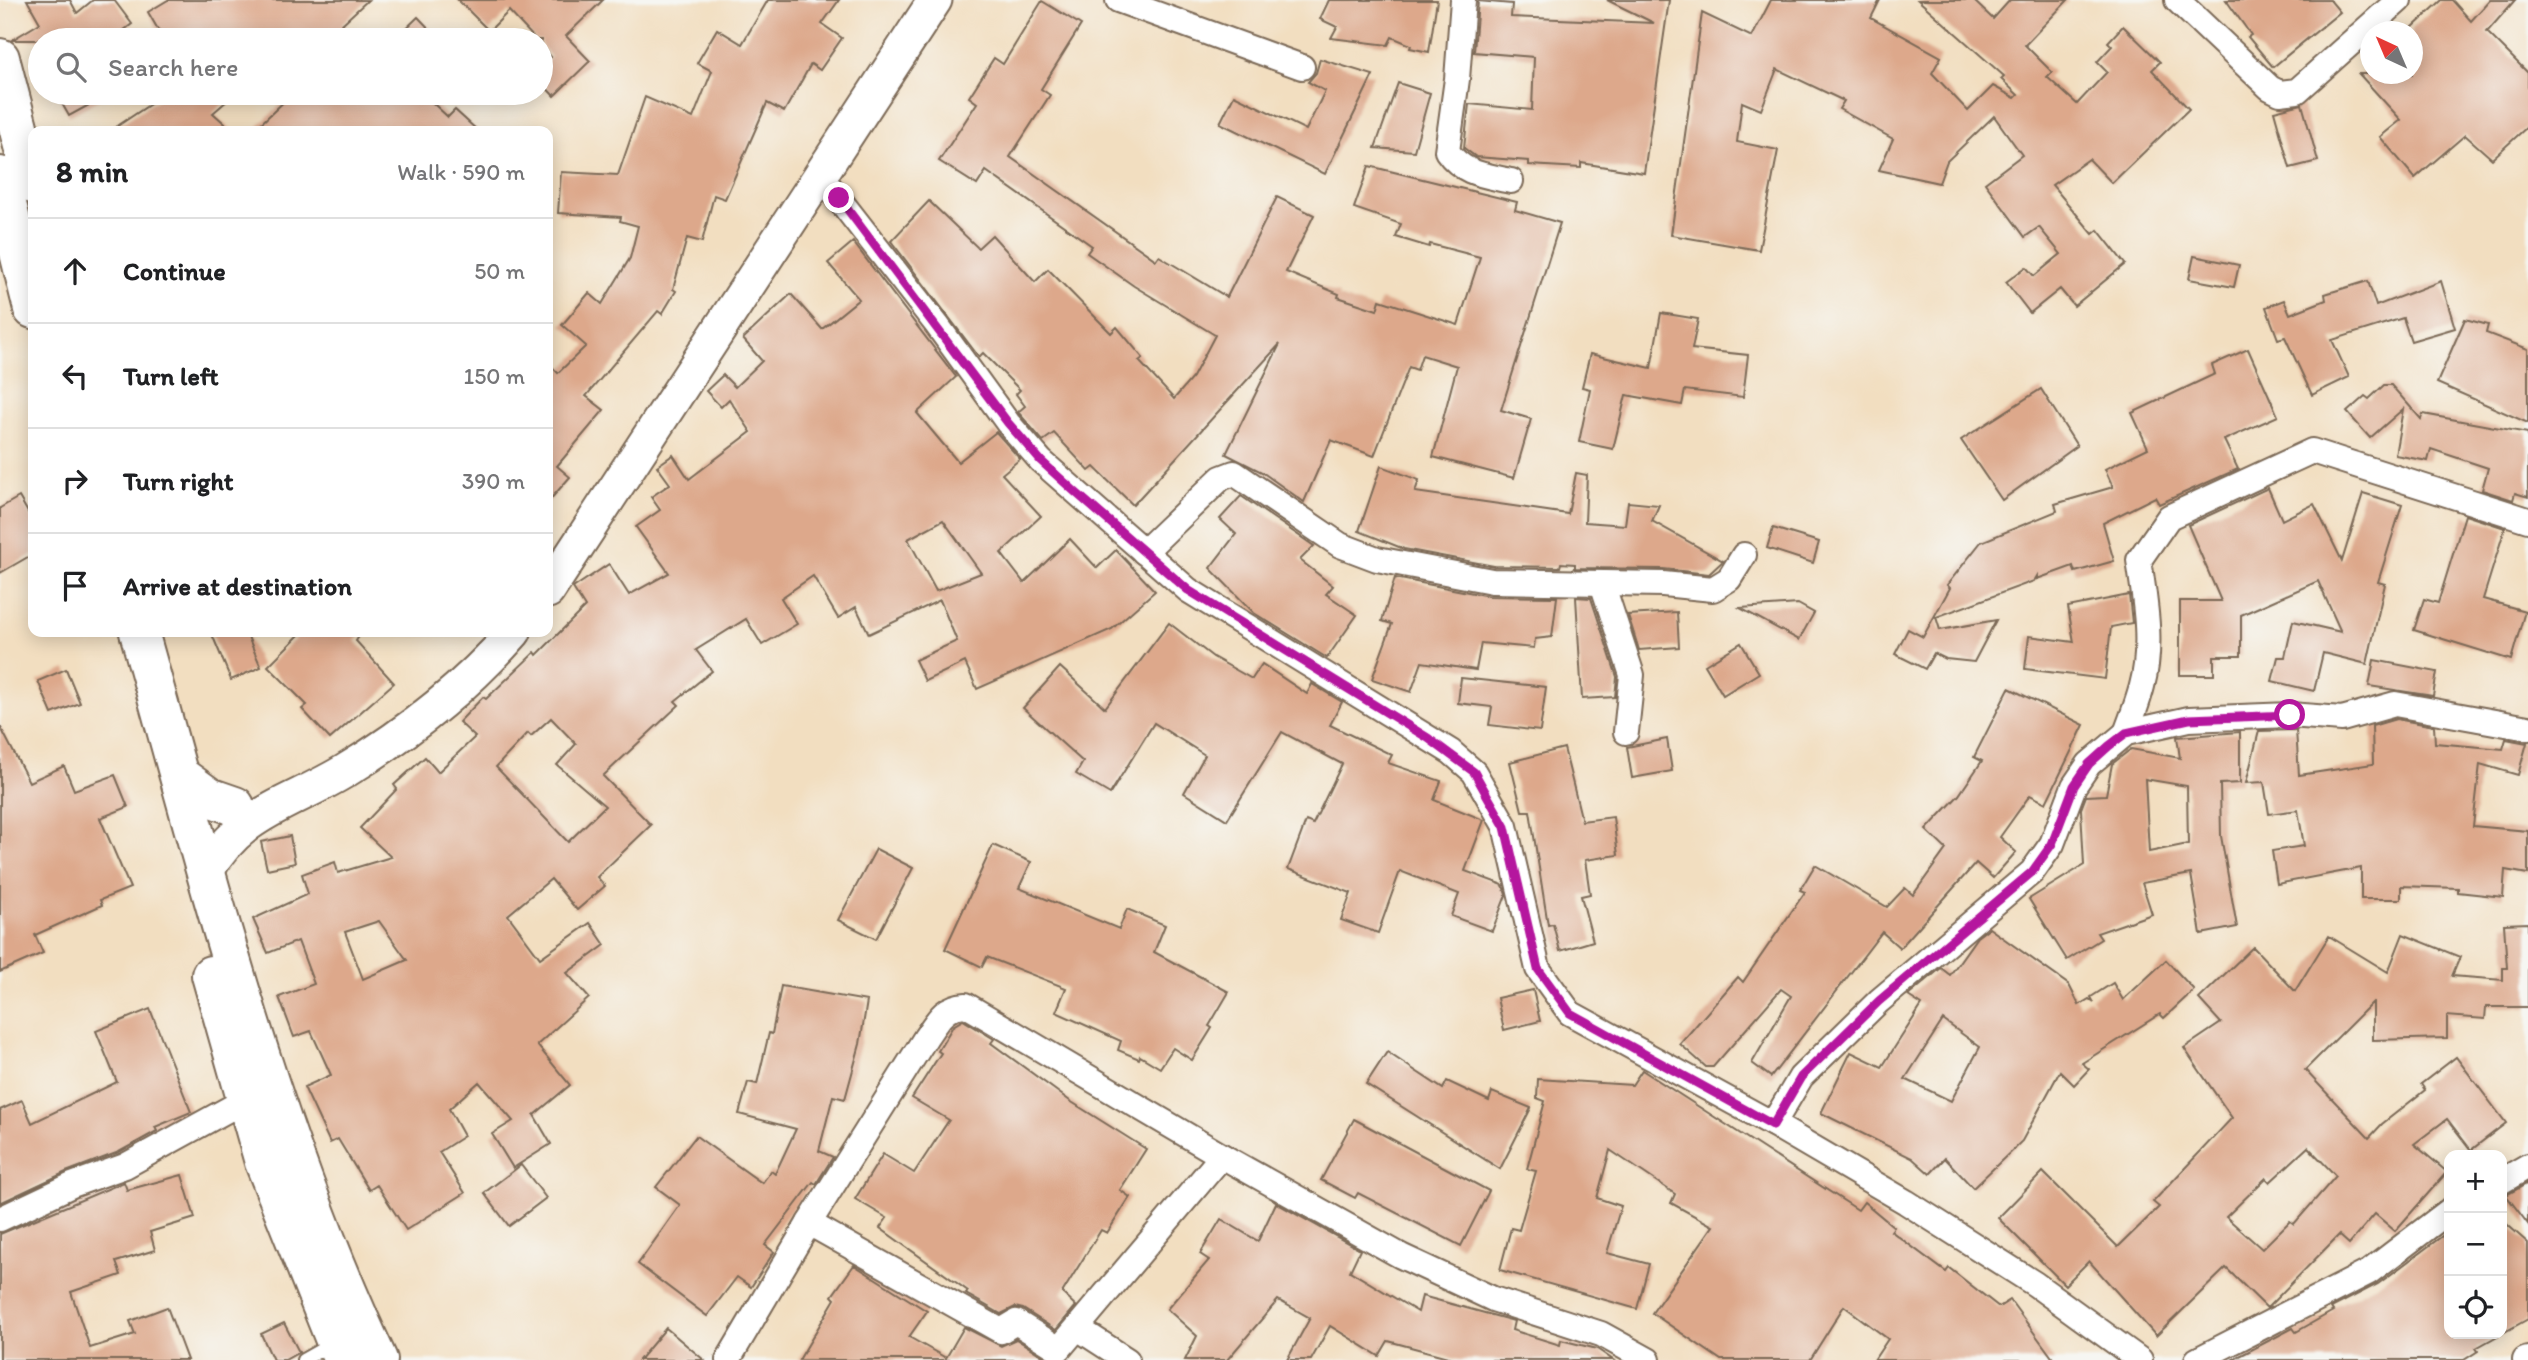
<!DOCTYPE html>
<meta charset="utf-8">
<style>
body{margin:0;font-family:Itim,sans-serif;background:#f6f6f6;color:#202124}
.controls{position:absolute;right:21px;bottom:21px;display:grid;overflow:hidden;border-radius:14px;box-shadow:0 4px 18px #0003}
.controls button{width:63px;height:63px;display:grid;place-items:center;padding:0;border:0;border-bottom:2px solid #e0e0e0;background:#fff;color:#202124;font:35px sans-serif}
.compass{position:absolute;left:2360px;top:21px;width:63px;height:63px;border-radius:50%;background:#fff;box-shadow:0 4px 18px #0003;rotate:316deg}
.stop{position:absolute;width:21px;height:21px;margin:-16px;border:5px solid #b5179e;border-radius:50%;background:#fff}
.stop.end{background:#b5179e;border-color:#fff;box-shadow:0 2px 7px #0008}
.list{margin:0;padding:0;list-style:none}
h2{display:flex;justify-content:space-between;align-items:center;height:91px;margin:0;padding:0 28px;font-size:30px}
h2 small{font-size:23px;font-weight:400;color:#757577}
.list li{display:grid;grid-template-columns:46px 1fr auto;gap:21px;align-items:center;box-sizing:border-box;height:105px;padding:0 28px;border-top:2px solid #e0e0e0}
.list b{display:block;font-size:26px;white-space:nowrap}
.list em{font-size:23px;font-style:normal;color:#757577}
.icon{flex:none;width:38px;height:38px;fill:none;stroke:currentColor;stroke-width:2;stroke-linecap:round;stroke-linejoin:round}
.map{position:relative;flex:none;width:2528px;height:1360px;overflow:hidden}
.search{position:absolute;background:#fff;box-shadow:0 4px 18px #0003;left:28px;top:28px;width:525px;height:77px;display:flex;align-items:center;gap:18px;box-sizing:border-box;padding:0 24px;border-radius:38px;color:#757577;font-size:26px}
.panel{position:absolute;background:#fff;box-shadow:0 4px 18px #0003;left:28px;top:126px;width:525px;height:511px;border-radius:14px}
.map>svg:first-child{display:block}
.building{fill:#dda88b;fill-rule:evenodd}
.lines{fill:none;stroke-linecap:round;stroke-linejoin:round}
.service-casing{stroke:#7b6957;stroke-width:16}
.minor-casing{stroke:#7b6957;stroke-width:28}
.secondary-casing{stroke:#7b6957;stroke-width:37}
.primary-casing{stroke:#7b6957;stroke-width:42}
.service{stroke:#fff;stroke-width:12}
.minor{stroke:#fff;stroke-width:24}
.secondary{stroke:#fff;stroke-width:33}
.primary{stroke:#fff;stroke-width:38}
.route{stroke:#b5179e;stroke-width:9}
</style>
<div class="map">
<svg width="2528" height="1360" viewBox="0 0 2528 1360">
<rect width="100%" height="100%" fill="#f6f6f2"/>
<filter id="ink" filterUnits="userSpaceOnUse"><feTurbulence type="fractalNoise" baseFrequency=".0143" numOctaves="2"/><feDisplacementMap in="SourceGraphic" scale="14" xChannelSelector="R" yChannelSelector="G"/><feConvolveMatrix kernelMatrix="1 2 1 2 8 2 1 2 1" color-interpolation-filters="sRGB"/></filter>
<filter id="wash" filterUnits="userSpaceOnUse"><feTurbulence type="fractalNoise" baseFrequency=".00686" numOctaves="4" result="noise"/><feDisplacementMap in="SourceGraphic" scale="28" xChannelSelector="R" yChannelSelector="G"/><feGaussianBlur stdDeviation="1.57" result="paint"/><feColorMatrix in="noise" values="0 0 0 0 0 0 0 0 0 0 0 0 0 0 0 0 0 1.4 0 .05"/><feComposite in="paint" operator="in"/></filter>
<g filter="url(#wash)">
<rect width="100%" height="100%" fill="#f2dec0"/>
<g id="blocks">
<g class="building">
<polygon points="27,0 70,0 77,13 93,0 114,0 132,24 111,40 12,40 40,23"/>
<polygon points="168,0 368,0 342,24 358,40 164,40 148,12"/>
<polygon points="458,0 603,0 566,36 590,61 554,96 541,82 541,67 551,57 541,45 541,40 536,40 509,11 489,31"/>
<polygon points="768,0 839,0 822,24 842,38 820,70 811,64 784,112 767,103 725,199 714,195 702,242 687,238 673,289 676,291 662,314 658,311 586,396 604,410 557,466 570,477 548,502 548,363 558,373 586,346 562,325 589,293 602,304 630,258 638,226 620,221 621,217 558,213 561,172 618,175 645,97 693,118 712,71 697,63 717,29 742,44"/>
<polygon points="1329,0 1437,0 1429,52 1410,48 1411,45 1392,37 1388,45 1331,38 1337,27 1320,19"/>
<polygon points="1607,0 1669,0 1644,173 1581,163 1581,168 1529,165 1529,161 1476,157 1464,148 1469,104 1532,110 1534,57 1474,52 1478,1 1512,4 1511,17 1654,23"/>
<polygon points="1771,0 1880,0 1871,18 1941,57 1932,73 1968,111 1993,86 2015,98 2018,95 2001,79 2004,76 1918,0 1973,0 1993,19 2010,0 2068,0 2025,45 2052,72 2047,77 2077,104 2107,72 2097,62 2112,46 2108,42 2123,26 2160,62 2152,70 2189,109 2112,183 2089,159 2052,185 2093,234 2098,230 2125,264 2074,306 2060,289 2030,313 2006,282 2026,267 2034,276 2061,254 2039,227 2025,237 1985,183 2022,155 1994,116 1947,161 1939,183 1879,170 1893,139 1839,109 1844,101 1777,69 1761,110 1742,102 1737,142 1778,150 1759,250 1671,235 1702,13 1752,37"/>
<polygon points="2226,0 2330,0 2340,12 2273,67 2248,37 2251,35"/>
<polygon points="2442,0 2452,0 2471,21 2490,0 2515,0 2487,32 2528,73 2528,126 2492,159 2465,135 2415,178 2380,137 2401,120 2359,74 2412,74 2412,28"/>
<polygon points="1042,1 1081,25 1041,89 1050,95 1010,157 1156,260 1159,256 1227,297 1277,197 1314,215 1286,272 1339,294 1338,297 1377,310 1380,300 1458,325 1480,257 1430,244 1429,247 1396,237 1401,224 1354,208 1369,166 1517,202 1515,210 1560,223 1501,410 1531,419 1514,478 1433,457 1457,366 1422,355 1417,370 1409,367 1374,456 1331,440 1304,502 1262,472 1226,454 1280,344 1133,505 1094,467 1089,471 1054,433 1043,441 1018,412 1025,406 1016,394 1020,390 983,353 979,357 891,241 929,201 978,248 992,235 1035,282 1048,269 1111,333 1117,327 1143,358 1139,361 1174,399 1193,377 1215,335 1134,286 1087,253 1092,246 986,171 977,185 939,161 977,103 969,97 994,58 1003,64"/>
<polygon points="418,17 440,40 394,40"/>
<polygon points="1320,59 1373,75 1325,174 1220,123 1234,95 1306,130 1325,91 1308,82 1316,73"/>
<polygon points="1398,83 1430,93 1414,151 1375,148"/>
<polygon points="56,93 111,93 69,116"/>
<polygon points="167,93 236,93 213,113 233,131 110,131"/>
<polygon points="293,93 422,93 448,117 455,110 478,131 253,131"/>
<polygon points="2302,104 2318,161 2290,168 2274,111"/>
<path d="M 853,242 L 956,377 L 917,413 L 958,462 L 996,432 L 1020,459 L 1002,474 L 1041,516 L 1001,553 L 1024,583 L 1070,539 L 1097,568 L 1116,550 L 1155,591 L 1112,629 L 977,689 L 965,662 L 925,681 L 915,660 L 957,641 L 940,600 L 869,634 L 856,607 L 838,618 L 813,576 L 781,598 L 797,624 L 762,645 L 746,619 L 696,650 L 712,671 L 675,701 L 679,705 L 603,776 L 651,825 L 597,877 L 605,886 L 577,910 L 551,879 L 508,915 L 540,958 L 590,923 L 605,945 L 567,973 L 589,998 L 537,1045 L 570,1085 L 534,1115 L 551,1144 L 513,1168 L 492,1134 L 513,1121 L 479,1082 L 449,1109 L 464,1136 L 439,1152 L 465,1193 L 406,1230 L 377,1185 L 369,1190 L 338,1139 L 330,1143 L 304,1087 L 331,1075 L 311,1031 L 294,1037 L 279,997 L 314,984 L 298,941 L 268,953 L 253,919 L 308,894 L 302,874 L 335,862 L 338,873 L 391,857 L 360,828 L 397,789 L 394,785 L 425,757 L 438,772 L 475,737 L 459,722 L 483,697 L 486,699 L 535,652 L 537,655 L 585,607 L 573,588 L 609,564 L 629,595 L 669,573 L 636,527 L 660,510 L 651,497 L 670,484 L 657,466 L 673,455 L 689,479 L 751,432 L 729,399 L 721,407 L 706,391 L 723,375 L 735,387 L 762,361 L 743,339 L 791,294 L 822,329 L 859,299 L 828,263 ZM 943,520 L 981,573 L 936,591 L 908,539 ZM 551,718 L 576,744 L 557,765 L 605,806 L 568,842 L 496,767 L 528,733 L 531,736 ZM 379,921 L 407,960 L 363,979 L 345,932 Z"/>
<polygon points="2194,256 2239,265 2234,287 2189,279"/>
<polygon points="2368,281 2376,306 2441,281 2455,328 2411,341 2403,318 2332,340 2349,377 2312,395 2285,337 2278,339 2266,307 2284,300 2290,314 2326,300 2325,294"/>
<polygon points="1661,313 1698,319 1692,349 1748,355 1743,397 1685,390 1682,405 1626,395 1613,449 1579,442 1590,389 1582,387 1590,354 1651,368"/>
<polygon points="2465,319 2488,325 2486,333 2528,349 2528,423 2437,383"/>
<polygon points="2248,349 2278,416 2224,440 2238,469 2159,504 2155,497 2103,523 2114,561 2075,572 2073,566 2037,579 2037,576 2034,581 1936,617 1940,630 1996,620 1974,662 1946,659 1934,653 1925,669 1895,654 1908,629 1923,637 1950,588 1947,585 1981,542 2057,511 2055,504 2113,487 2105,469 2148,448 2132,413 2215,374 2212,365"/>
<polygon points="2384,385 2391,385 2421,419 2423,414 2528,433 2528,497 2515,493 2513,500 2482,490 2488,468 2431,449 2428,461 2395,455 2403,409 2370,438 2347,412 2365,396 2369,399"/>
<polygon points="2041,389 2077,446 2002,500 1961,440"/>
<polygon points="1381,466 1419,480 1415,492 1568,514 1576,473 1587,475 1585,522 1625,525 1628,502 1659,505 1652,521 1723,561 1709,574 1663,569 1575,568 1575,564 1561,563 1560,567 1494,566 1404,549 1359,531"/>
<polygon points="2268,488 2282,520 2314,504 2342,561 2363,493 2402,505 2378,582 2385,584 2367,664 2323,653 2314,691 2272,681 2278,657 2285,657 2293,621 2341,632 2318,581 2241,615 2241,656 2214,656 2214,675 2180,675 2180,601 2221,601 2188,525"/>
<polygon points="1241,496 1314,546 1300,560 1333,586 1326,594 1357,615 1327,658 1254,613 1210,568 1236,534 1220,519"/>
<polygon points="19,497 33,521 33,554 0,573 0,508"/>
<polygon points="2465,515 2505,528 2483,599 2525,611 2511,660 2414,630 2424,599 2438,603"/>
<polygon points="1773,528 1819,542 1813,563 1767,548"/>
<polygon points="1395,578 1489,596 1557,597 1552,637 1535,639 1534,648 1481,643 1476,670 1422,662 1411,692 1372,679 1392,624 1382,621"/>
<polygon points="2129,595 2132,623 2111,627 2105,679 2025,669 2029,636 2074,642 2068,607"/>
<polygon points="1576,597 1591,598 1617,677 1615,697 1582,699"/>
<polygon points="1798,604 1814,613 1799,640 1740,608"/>
<polygon points="1677,612 1679,647 1639,650 1628,615"/>
<polygon points="1169,623 1213,657 1252,679 1262,664 1307,694 1312,684 1342,702 1330,725 1392,755 1388,763 1441,781 1434,800 1484,820 1465,871 1503,885 1506,895 1492,931 1451,916 1459,894 1400,871 1378,933 1341,920 1351,893 1288,869 1306,821 1313,824 1342,764 1282,732 1227,820 1184,793 1205,755 1154,723 1110,794 1076,774 1083,762 1023,708 1060,667 1105,708"/>
<polygon points="211,632 246,632 261,667 231,680"/>
<polygon points="302,632 362,632 356,641 394,683 330,739 302,709 307,705 268,666"/>
<polygon points="1741,643 1759,673 1723,695 1705,665"/>
<polygon points="2374,660 2437,672 2433,696 2369,686"/>
<polygon points="66,669 80,703 52,714 38,681"/>
<polygon points="1461,678 1546,687 1540,731 1489,725 1492,707 1458,703"/>
<polygon points="2009,688 2084,725 2046,803 2030,795 2000,837 2016,852 1993,878 1976,863 1900,948 1882,932 1771,1077 1752,1063 1791,996 1781,989 1713,1067 1706,1067 1680,1044 1738,977 1743,982 1805,892 1800,890 1815,865 1887,907 1905,888 1913,895 1946,849 1926,830 1959,795 1982,761 1974,757"/>
<polygon points="2396,719 2434,726 2435,743 2503,749 2506,739 2527,743 2518,775 2480,764 2473,826 2528,831 2528,874 2505,870 2503,897 2458,892 2458,888 2401,886 2401,899 2361,899 2361,868 2277,884 2272,851 2304,846 2298,810 2269,814 2264,782 2246,783 2259,731 2296,730 2299,775 2373,764 2372,726"/>
<polygon points="0,726 29,782 64,766 74,790 115,775 128,807 100,818 130,888 100,900 102,905 35,935 43,953 0,972"/>
<path d="M 2240,732 L 2240,783 L 2220,784 L 2221,836 L 2237,927 L 2201,934 L 2191,874 L 2142,883 L 2152,914 L 2097,933 L 2101,939 L 2067,960 L 2029,899 L 2084,865 L 2081,809 L 2086,796 L 2106,795 L 2112,764 L 2131,749 L 2180,758 L 2177,737 ZM 2145,779 L 2187,786 L 2188,844 L 2149,852 Z"/>
<polygon points="1667,739 1672,771 1632,778 1627,747"/>
<polygon points="1564,748 1582,821 1613,817 1618,855 1585,860 1590,894 1581,896 1593,941 1560,951 1553,924 1548,925 1530,811 1522,811 1510,762"/>
<polygon points="290,836 295,863 267,869 261,842"/>
<polygon points="993,845 1031,862 1019,888 1119,929 1127,909 1165,925 1154,952 1229,992 1209,1026 1212,1028 1192,1060 1173,1048 1160,1068 1140,1056 1139,1059 1118,1050 1121,1041 1056,1012 1066,988 987,957 982,967 945,949"/>
<polygon points="876,849 913,868 876,939 838,920"/>
<path d="M 2528,923 L 2528,1007 L 2486,1007 L 2485,1019 L 2447,1016 L 2447,1038 L 2373,1040 L 2373,1002 L 2305,1070 L 2369,1138 L 2382,1124 L 2425,1090 L 2421,1084 L 2456,1057 L 2506,1123 L 2471,1150 L 2447,1119 L 2414,1144 L 2447,1172 L 2395,1231 L 2375,1214 L 2349,1244 L 2339,1235 L 2267,1308 L 2226,1268 L 2156,1336 L 2089,1261 L 2065,1285 L 1998,1218 L 2043,1172 L 2118,1247 L 2159,1207 L 2153,1202 L 2232,1118 L 2184,1048 L 2221,1023 L 2199,999 L 2253,947 L 2295,991 L 2329,936 L 2388,972 L 2403,934 L 2460,957 L 2452,976 L 2503,980 L 2503,968 L 2507,968 L 2504,924 ZM 2308,1147 L 2336,1176 L 2294,1224 L 2290,1221 L 2262,1249 L 2226,1217 L 2266,1178 L 2270,1182 Z"/>
<path d="M 1989,928 L 2069,985 L 2079,1005 L 2089,999 L 2094,1003 L 2091,997 L 2113,983 L 2123,1000 L 2166,960 L 2194,990 L 2164,1018 L 2160,1014 L 2082,1063 L 2089,1069 L 2074,1085 L 2060,1071 L 2022,1141 L 1973,1188 L 1945,1158 L 1930,1174 L 1912,1158 L 1821,1113 L 1851,1052 L 1882,1067 L 1922,1005 L 1908,996 L 1941,968 L 1950,975 L 1977,937 ZM 1943,1020 L 1980,1047 L 1951,1101 L 1905,1079 Z"/>
<polygon points="781,986 867,1001 860,1044 845,1099 833,1096 819,1151 833,1157 816,1184 813,1182 765,1245 774,1252 751,1287 737,1277 707,1316 638,1264 680,1205 656,1187 696,1136 762,1183 771,1171 775,1174 796,1129 739,1114 748,1082 757,1084 769,1033 772,1034"/>
<polygon points="1533,990 1540,1021 1504,1030 1497,998"/>
<polygon points="150,1009 191,1112 155,1127 157,1131 119,1152 66,1172 0,1203 0,1110 22,1100 32,1123 117,1082 96,1031"/>
<polygon points="963,1020 994,1039 991,1043 1070,1101 1146,1149 1120,1190 1130,1197 1107,1233 1101,1230 1062,1293 1076,1306 1056,1330 1023,1309 1015,1307 1001,1314 966,1294 968,1291 880,1228 887,1218 855,1199 883,1154 914,1173 949,1120 912,1098 941,1053 938,1051 953,1026"/>
<polygon points="1387,1052 1443,1089 1447,1081 1489,1101 1492,1092 1531,1108 1500,1169 1366,1084"/>
<polygon points="1642,1070 1858,1210 1864,1202 1894,1227 1891,1231 1946,1272 1949,1268 1999,1307 2010,1300 2054,1360 1874,1360 1888,1339 1844,1306 1810,1360 1721,1360 1652,1313 1713,1226 1671,1203 1675,1194 1610,1150 1597,1198 1621,1206 1607,1253 1649,1264 1637,1309 1500,1270 1511,1228 1519,1230 1536,1171 1527,1169 1545,1101 1537,1098 1538,1079 1632,1085"/>
<polygon points="1354,1119 1489,1191 1461,1246 1358,1193 1355,1198 1321,1180"/>
<polygon points="521,1165 546,1198 509,1226 484,1193"/>
<polygon points="182,1175 195,1218 150,1232 155,1250 116,1262 121,1275 71,1292 90,1348 135,1334 130,1321 167,1307 187,1360 0,1360 0,1234 124,1182 127,1190"/>
<polygon points="2528,1183 2528,1224 2506,1195"/>
<polygon points="1276,1203 1360,1250 1350,1271 1418,1312 1422,1296 1514,1321 1512,1330 1560,1345 1561,1340 1597,1349 1613,1360 1459,1360 1388,1341 1379,1356 1330,1326 1311,1360 1287,1360 1310,1318 1278,1300 1227,1360 1185,1360 1197,1336 1167,1309 1209,1260 1200,1254 1221,1219 1258,1241"/>
<polygon points="2502,1220 2528,1243 2528,1319 2476,1348 2478,1351 2464,1360 2232,1360 2293,1328 2296,1332 2333,1311 2331,1308 2378,1284 2449,1231 2449,1334 2502,1334"/>
<polygon points="854,1265 927,1311 909,1337 946,1358 964,1327 1001,1346 1016,1339 1049,1360 799,1360 835,1299 832,1296"/>
<polygon points="284,1323 299,1352 285,1360 273,1360 261,1334"/>
<polygon points="666,1328 704,1360 639,1360"/>
</g>
</g>
</g>
<g filter="url(#ink)">
<use href="#blocks" fill-opacity="0" stroke="#7b6957" stroke-width="2"/>
<g class="lines">
<defs>
<polyline id="service" points="303,1360 333,1343"/>
<g id="minor">
<polyline points="1118,0 1302,67"/>
<path d="M 1463,0 L 1457,79 L 1447,151 C 1463,174 1484,175 1511,181"/>
<polyline points="2177,0 2270,88 2280,93 2297,91 2399,0"/>
<polyline points="821,176 937,325 1008,423 1041,461 1188,590 1451,752 1474,772 1505,826 1538,969 1570,1013 1773,1124 1906,1202 2035,1284 2140,1360"/>
<polyline points="1144,552 1221,478 1234,473 1340,545 1377,559 1492,581 1663,584 1713,589 1729,579 1744,555"/>
<polyline points="1602,583 1632,675 1626,732"/>
<path d="M 2126,733 C 2132,717 2138,702 2142,686 C 2153,645 2145,601 2139,560 L 2169,517 L 2312,451 L 2528,520"/>
<polyline points="1773,1124 1801,1077 1879,1001 2032,872 2052,844 2074,786 2089,764 2126,733 2189,719 2290,715 2342,719 2395,704 2528,728"/>
<polyline points="2502,1181 2528,1166"/>
<polyline points="0,1219 72,1185 125,1166 247,1099"/>
<polyline points="809,1223 1001,1331 1016,1322 1059,1349 1222,1156"/>
<polyline points="1079,1329 1127,1360"/>
<path d="M 728,1360 L 809,1223 L 926,1037 C 937,1021 944,1006 966,1005 L 1222,1156 L 1401,1256 L 1493,1299 L 1601,1334 L 1648,1360"/>
<polyline points="2197,1360 2369,1272 2449,1211"/>
<polyline points="2525,1360 2528,1359"/>
</g>
<g id="secondary">
<polyline points="548,591 935,0"/>
<path d="M 205,874 C 241,811 287,806 345,771 C 408,733 465,688 514,632"/>
</g>
<g id="primary">
<polyline points="0,58 33,184"/>
<polyline points="0,176 33,309"/>
<path d="M 139,632 C 208,877 269,1129 378,1360"/>
<polyline points="180,776 209,797 235,806"/>
<polyline points="211,975 264,1162 343,1360"/>
</g>
</defs>
<use href="#service" class="service-casing"/>
<use href="#minor" class="minor-casing"/>
<use href="#secondary" class="secondary-casing"/>
<use href="#primary" class="primary-casing"/>
<use href="#service" class="service"/>
<use href="#minor" class="minor"/>
<use href="#secondary" class="secondary"/>
<use href="#primary" class="primary"/>
</g>
</g>
<g class="lines" filter="url(#ink)">
<polyline class="route" points="839,198 1008,423 1041,461 1073,490 1188,590 1428,738 1474,772 1505,827 1538,969 1570,1013 1773,1125 1801,1077 1879,1001 2032,872 2052,844 2074,786 2089,764 2109,746 2126,733 2189,719 2290,715"/>
</g>
</svg>
<div class="controls">
<button>+</button>
<button>−</button>
<button><svg class="icon" aria-label="locate" viewBox="0 0 24 24"><circle cx="12" cy="12" r="6"/><path d="M12 2v4M12 18v4M2 12h4M18 12h4"/></svg></button>
</div>
<svg class="compass" viewBox="-18 -18 36 36"><path d="M0-13l5 13h-10z" fill="#e53935"/><path d="M0 13l5-13h-10z" fill="#757577"/></svg>
<div class="stop" style="left:2290px;top:715px"></div>
<div class="stop end" style="left:839px;top:198px"></div>
<div class="search"><svg class="icon" aria-label="search" viewBox="0 0 24 24"><circle cx="10" cy="10" r="6"/><path d="M15 15l6 6"/></svg>Search here</div>
<section class="panel">
<h2>8 min<small>Walk · 590 m</small></h2>
<ul class="list">
<li><svg class="icon" aria-label="ahead" viewBox="0 0 24 24"><path d="M12 20V5M6 11l6-6 6 6"/></svg><div><b>Continue</b></div><em>50 m</em></li>
<li><svg class="icon" aria-label="left" viewBox="0 0 24 24"><path d="M17 20v-9H6M10 6l-5 5 5 5"/></svg><div><b>Turn left</b></div><em>150 m</em></li>
<li><svg class="icon" aria-label="right" viewBox="0 0 24 24"><path d="M7 20v-9h11M14 6l5 5-5 5"/></svg><div><b>Turn right</b></div><em>390 m</em></li>
<li><svg class="icon" aria-label="arrive" viewBox="0 0 24 24"><path d="M6 21V4h12l-3 4 3 4H6"/></svg><div><b>Arrive at destination</b></div></li>
</ul>
</section>
</div>
